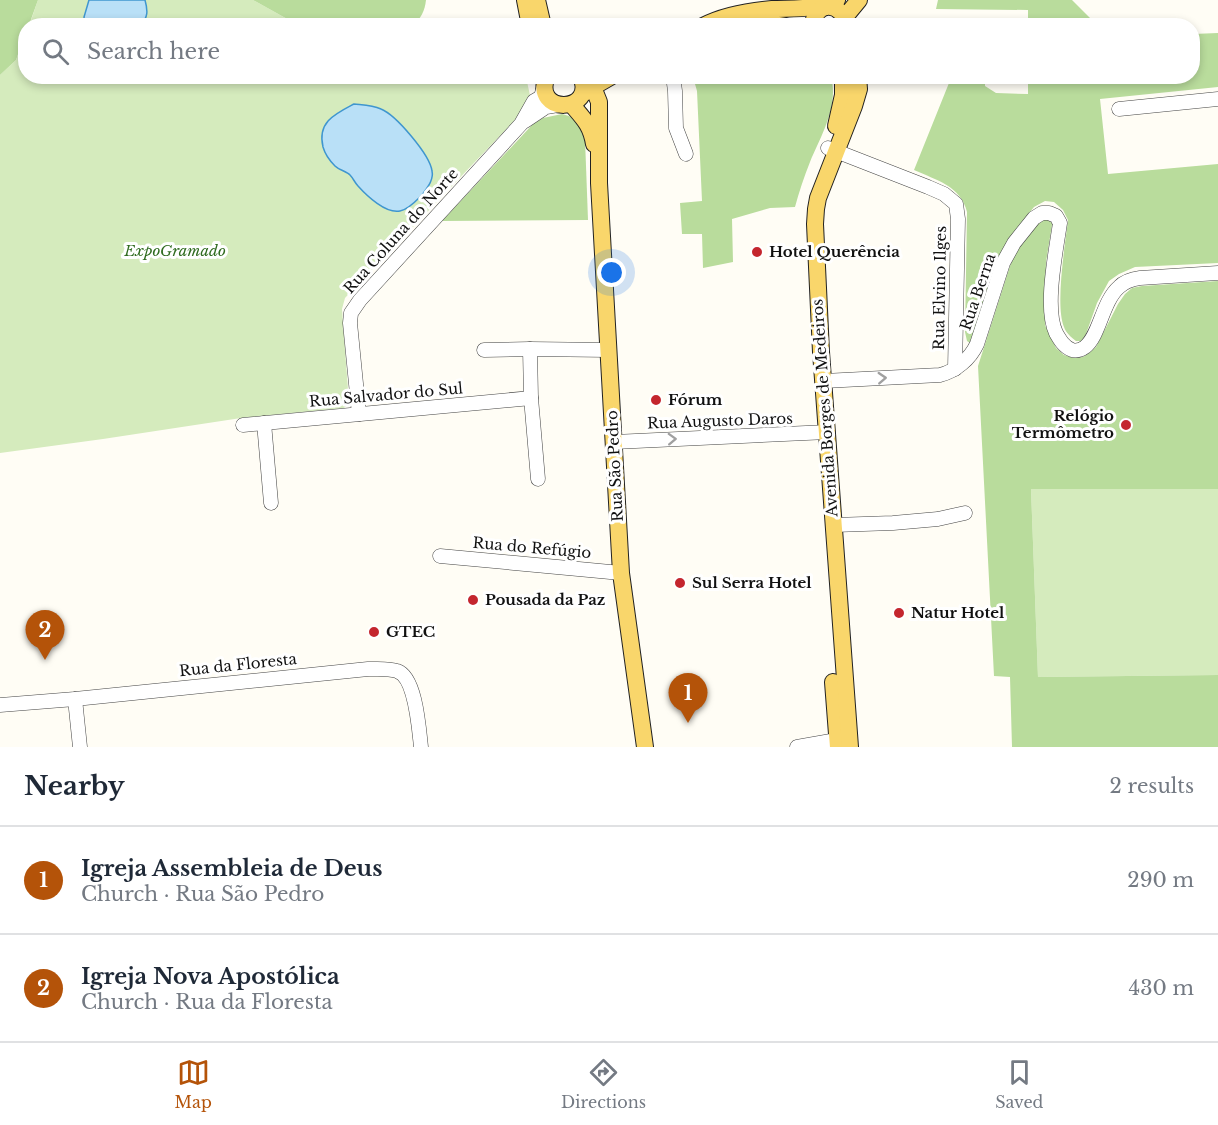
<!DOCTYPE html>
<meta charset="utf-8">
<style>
body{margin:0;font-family:"Libre Baskerville",serif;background:#f2f2f3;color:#1f2937}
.you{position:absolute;left:612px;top:273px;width:21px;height:21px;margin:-15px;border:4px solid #fff;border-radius:50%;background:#1a73e8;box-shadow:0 0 0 9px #1a73e833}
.badge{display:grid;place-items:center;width:39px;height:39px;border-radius:50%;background:#b45309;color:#fff;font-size:20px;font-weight:700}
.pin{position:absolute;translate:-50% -50px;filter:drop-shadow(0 2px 3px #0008)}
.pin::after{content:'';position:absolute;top:32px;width:21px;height:18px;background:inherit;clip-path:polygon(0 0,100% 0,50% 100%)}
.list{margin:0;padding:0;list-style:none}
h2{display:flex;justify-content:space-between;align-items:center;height:78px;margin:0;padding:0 24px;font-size:26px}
h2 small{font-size:20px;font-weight:400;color:#747a83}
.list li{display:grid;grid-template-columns:39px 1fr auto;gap:18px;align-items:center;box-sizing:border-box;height:108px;padding:0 24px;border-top:2px solid #e0e1e3}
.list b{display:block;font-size:22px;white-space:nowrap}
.list p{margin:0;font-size:20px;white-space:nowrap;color:#747a83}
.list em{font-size:20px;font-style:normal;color:#747a83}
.icon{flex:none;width:33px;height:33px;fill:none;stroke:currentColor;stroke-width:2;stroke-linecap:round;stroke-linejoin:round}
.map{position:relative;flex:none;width:1218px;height:747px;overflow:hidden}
.search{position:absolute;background:#fff;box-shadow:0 3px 9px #0003;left:18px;right:18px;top:18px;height:66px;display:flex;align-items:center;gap:15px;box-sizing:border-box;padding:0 21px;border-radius:24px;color:#747a83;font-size:22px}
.sheet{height:294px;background:#fff}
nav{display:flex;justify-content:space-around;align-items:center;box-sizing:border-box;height:84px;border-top:2px solid #e0e1e3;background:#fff;font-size:16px;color:#747a83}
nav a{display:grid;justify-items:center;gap:3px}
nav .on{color:#b45309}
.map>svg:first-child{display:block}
.green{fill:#d5ebbd}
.forest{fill:#b9dc9c}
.water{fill:#b9e0f7;stroke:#3f96cf;stroke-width:1.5}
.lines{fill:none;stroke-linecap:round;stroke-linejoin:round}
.minor-casing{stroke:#444;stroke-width:15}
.major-casing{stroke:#222;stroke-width:18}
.minor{stroke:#fff;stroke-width:14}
.major{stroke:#f9d66b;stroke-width:16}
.oneway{stroke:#a0a0a0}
.poi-dot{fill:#c4262e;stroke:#fff;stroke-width:2}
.labels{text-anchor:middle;stroke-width:6;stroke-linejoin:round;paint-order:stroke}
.street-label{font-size:15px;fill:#111;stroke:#fff}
.park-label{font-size:15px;font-style:italic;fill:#2f6b1f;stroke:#fff}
.poi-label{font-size:15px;font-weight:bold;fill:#111;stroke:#fff;text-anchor:start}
</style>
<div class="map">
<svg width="1218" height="747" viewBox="0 0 1218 747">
<rect width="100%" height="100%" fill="#fffdf5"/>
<g class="green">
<polygon points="38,0 253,0 289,20 316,25 29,26"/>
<polygon points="25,34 26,76 526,77 531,100 515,120 345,298 342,309 349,403 344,408 241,418 103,439 0,453 0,75 16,60"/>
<polygon points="1031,489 1218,489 1218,675 1038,677"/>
</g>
<g class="forest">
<polygon points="0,0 38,0 29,25 26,26 25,34 16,60 0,75"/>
<path d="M 253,0 L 426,0 C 425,10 421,19 413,25 L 316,25 L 289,20 Z"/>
<polygon points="938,0 1072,0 1097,25 1028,25 1028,10 936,9"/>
<path d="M 1218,33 L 1218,87 L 1100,99 L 1108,174 L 1218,164 L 1218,263 L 1135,267 L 1119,274 L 1109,281 L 1097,303 L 1086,334 L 1082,341 L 1076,341 C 1071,337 1066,333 1064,327 C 1055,305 1065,246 1068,220 L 1063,210 L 1054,202 L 1045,201 L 1034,207 L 1026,217 L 1009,243 L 970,343 L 967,341 L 965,332 L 967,212 C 961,186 936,180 914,170 L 951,78 L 985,80 L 985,86 L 996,93 L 1028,94 L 1028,77 L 1192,76 L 1193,34 Z"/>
<path d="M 693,77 L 831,77 C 839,106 821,136 810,162 C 804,177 799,192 795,207 L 770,208 L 732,219 L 733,262 L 703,268 L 702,234 L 682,234 L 680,203 L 702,201 L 697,91 Z"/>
<polygon points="562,114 569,116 583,125 585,139 588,220 442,221 533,124 543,118"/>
<polygon points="1044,217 1053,219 1046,262 1045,325 1056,348 1064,355 1074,358 1083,357 1089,353 1096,347 1118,304 1125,294 1132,288 1142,286 1218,281 1218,489 1031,489 1038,677 1218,675 1218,747 1012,747 1010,677 994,676 978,366 1010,266 1019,244"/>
</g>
<g class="water">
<path d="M 89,0 L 145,0 C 148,11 148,17 141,25 L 86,25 L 85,24 L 84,17 Z"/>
<path d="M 354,104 C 363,105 372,105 381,109 C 396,115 430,155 432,171 C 434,180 427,188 422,195 C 416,201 408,210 400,211 C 386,214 367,196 358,186 C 355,183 353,178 350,175 C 346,171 339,170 335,166 C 329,160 325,154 323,147 C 317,122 335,114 354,104 Z"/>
</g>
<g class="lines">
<defs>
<g id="minor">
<polyline points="673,76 675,91 676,128 686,154"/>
<polyline points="1119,109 1218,99"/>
<polyline points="525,121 546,107 558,105"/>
<polyline points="828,148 928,187 944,194 956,204 958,219 955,369"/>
<polyline points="530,349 531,398 538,479"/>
<polyline points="484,350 530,349 608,350"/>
<path d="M 824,381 L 940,375 C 956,371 970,359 977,344 L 1003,263 L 1014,243 L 1034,218 L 1042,213 L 1049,213 L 1056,216 L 1060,223 C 1056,251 1044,308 1056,333 C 1060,340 1064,347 1072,350 C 1076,351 1081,350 1085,347 C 1100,335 1102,302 1119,287 C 1125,281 1132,279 1140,278 L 1218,273"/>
<polyline points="359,414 350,323 351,313 360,300 521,124 534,101 541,97 544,86"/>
<polyline points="264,423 271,503"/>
<polyline points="243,425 531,398"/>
<polyline points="614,442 828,432"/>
<polyline points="834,525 893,523 938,519 965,513"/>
<polyline points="440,556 621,573"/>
<polyline points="75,699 80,747"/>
<path d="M 0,705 L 75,699 L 368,669 C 377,669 389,668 397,671 C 416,677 419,730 421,747"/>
<polyline points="797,747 848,738"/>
</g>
<g id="major">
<polyline points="525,0 530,26"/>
<polyline points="537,0 543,26"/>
<polyline points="845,17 859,0"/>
<path d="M 703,26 C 724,15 748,11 772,9 C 793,8 818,10 837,0"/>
<polyline points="737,26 759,22 785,26"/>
<path d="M 813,26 C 814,0 843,1 847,26"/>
<path d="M 547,76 C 531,115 597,114 581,76"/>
<polyline points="583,81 593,87 599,102 599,183 621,573 645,747"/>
<polyline points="586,92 593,87 612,76"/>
<path d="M 572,105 C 583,118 591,125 594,144"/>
<polyline points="836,126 843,95 843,76"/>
<polyline points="833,682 838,747"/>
<polyline points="850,747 821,352 815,224 816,209 818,198 854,106 859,89 858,76"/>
</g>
</defs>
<use href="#minor" class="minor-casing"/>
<use href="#major" class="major-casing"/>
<use href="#minor" class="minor"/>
<use href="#major" class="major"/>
</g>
<defs><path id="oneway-chevron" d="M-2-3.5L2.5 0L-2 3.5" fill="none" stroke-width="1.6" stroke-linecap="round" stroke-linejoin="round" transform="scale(1.5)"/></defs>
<g class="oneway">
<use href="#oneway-chevron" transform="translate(882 378) rotate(-3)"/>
<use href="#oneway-chevron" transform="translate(672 439) rotate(-2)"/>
</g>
<g class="poi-dot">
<circle cx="757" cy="252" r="6"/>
<circle cx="656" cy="400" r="6"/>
<circle cx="1126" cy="425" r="6"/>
<circle cx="680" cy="583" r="6"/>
<circle cx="473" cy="600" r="6"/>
<circle cx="899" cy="613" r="6"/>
<circle cx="374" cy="632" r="6"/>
</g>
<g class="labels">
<g class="street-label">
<text transform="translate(401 231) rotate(-48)" y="5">Rua Coluna do Norte</text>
<text transform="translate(940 288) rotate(-89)" y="5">Rua Elvino Ilges</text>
<text transform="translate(978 292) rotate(-71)" y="5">Rua Berna</text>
<text transform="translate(386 395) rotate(-5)" y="5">Rua Salvador do Sul</text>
<text transform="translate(825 408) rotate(-94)" y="5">Avenida Borges de Medeiros</text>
<text transform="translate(720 421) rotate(-2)" y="5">Rua Augusto Daros</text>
<text transform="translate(615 466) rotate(-93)" y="5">Rua São Pedro</text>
<text transform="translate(532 548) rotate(5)" y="5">Rua do Refúgio</text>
<text transform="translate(238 665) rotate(-6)" y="5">Rua da Floresta</text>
</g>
<g class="park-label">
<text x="175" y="256">ExpoGramado</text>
</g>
<g class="poi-label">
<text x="769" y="257">Hotel Querência</text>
<text x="668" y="405">Fórum</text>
<text x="1114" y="421" text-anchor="end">Relógio<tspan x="1114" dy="17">Termômetro</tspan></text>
<text x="692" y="588">Sul Serra Hotel</text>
<text x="485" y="605">Pousada da Paz</text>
<text x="911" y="618">Natur Hotel</text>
<text x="386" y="637">GTEC</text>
</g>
</g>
</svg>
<div class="you"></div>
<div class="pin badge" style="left:688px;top:723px">1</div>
<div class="pin badge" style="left:45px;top:660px">2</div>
<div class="search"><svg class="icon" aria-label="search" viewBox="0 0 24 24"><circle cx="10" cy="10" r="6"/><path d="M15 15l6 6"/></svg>Search here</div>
</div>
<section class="sheet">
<h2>Nearby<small>2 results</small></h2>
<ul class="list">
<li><span class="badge">1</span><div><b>Igreja Assembleia de Deus</b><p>Church · Rua São Pedro</p></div><em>290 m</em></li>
<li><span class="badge">2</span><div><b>Igreja Nova Apostólica</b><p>Church · Rua da Floresta</p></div><em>430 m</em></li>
</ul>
</section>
<nav>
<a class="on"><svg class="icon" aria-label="map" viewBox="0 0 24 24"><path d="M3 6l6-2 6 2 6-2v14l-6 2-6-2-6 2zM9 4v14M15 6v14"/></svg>Map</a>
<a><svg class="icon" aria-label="directions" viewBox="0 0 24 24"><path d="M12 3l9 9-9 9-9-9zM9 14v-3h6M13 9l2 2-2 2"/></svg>Directions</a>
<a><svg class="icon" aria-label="saved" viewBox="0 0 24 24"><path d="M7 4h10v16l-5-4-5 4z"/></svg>Saved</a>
</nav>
